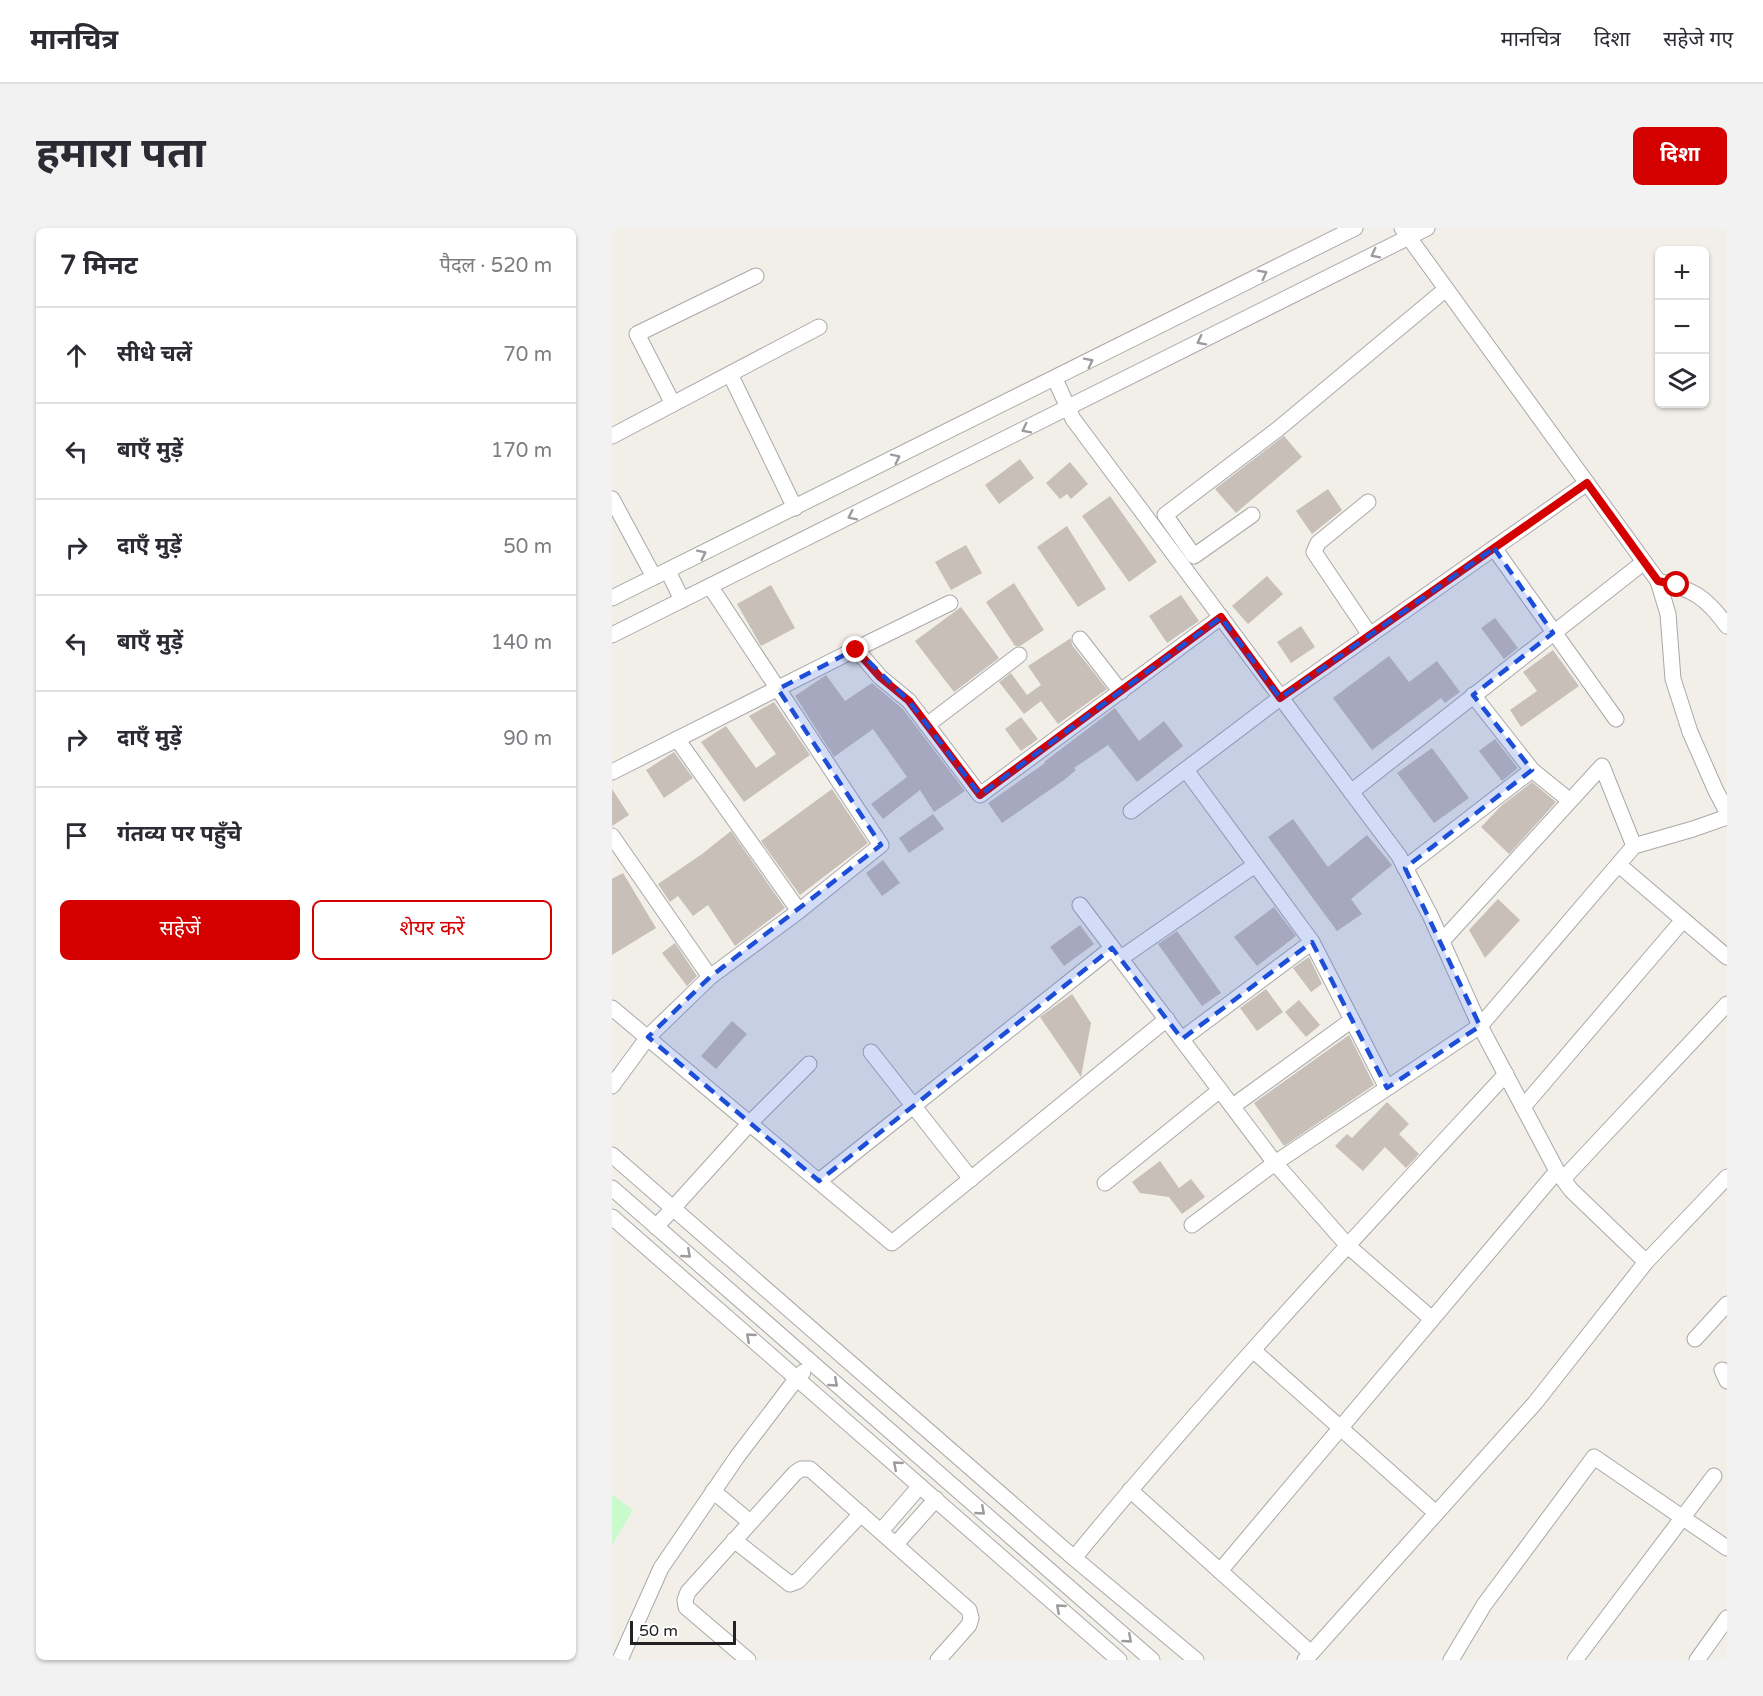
<!DOCTYPE html>
<html lang="hi">
<meta charset="utf-8">
<style>
body{margin:0;font-family:"Varela Round","Noto Sans Devanagari",sans-serif;background:#f2f2f3;color:#2b2b33}
.controls{position:absolute;right:18px;top:18px;display:grid;overflow:hidden;border-radius:9px;box-shadow:0 2px 4px #0004}
.controls button{width:54px;height:54px;display:grid;place-items:center;padding:0;border:0;border-bottom:2px solid #e1e1e2;background:#fff;color:#2b2b33;font:30px sans-serif}
.scale{position:absolute;left:18px;bottom:15px;width:106px;box-sizing:border-box;padding-left:6px;border:3px solid #222;border-top:0;font-size:16px;line-height:21px;white-space:nowrap;color:#222;-webkit-text-stroke:4px #fff;paint-order:stroke}
.stop{position:absolute;width:18px;height:18px;margin:-14px;border:4px solid #d40000;border-radius:50%;background:#fff}
.stop.end{background:#d40000;border-color:#fff;box-shadow:0 2px 6px #0008}
.list{margin:0;padding:0;list-style:none}
h2{display:flex;justify-content:space-between;align-items:center;height:78px;margin:0;padding:0 24px;font-size:26px}
h2 small{font-size:20px;font-weight:400;color:#7c7c81}
.list li{display:grid;grid-template-columns:39px 1fr auto;gap:18px;align-items:center;box-sizing:border-box;height:96px;padding:0 24px;border-top:2px solid #e1e1e2}
.list b{display:block;font-size:22px;white-space:nowrap}
.list em{font-size:20px;font-style:normal;color:#7c7c81}
.actions{display:flex;gap:12px;padding:18px 24px}
.actions a{flex:1;padding:14px 0;border:2px solid #d40000;border-radius:9px;text-align:center;font-size:21px;color:#d40000}
.actions .main{background:#d40000;color:#fff}
.icon{flex:none;width:33px;height:33px;fill:none;stroke:currentColor;stroke-width:2;stroke-linecap:round;stroke-linejoin:round}
.map{position:relative;flex:none;width:1115px;height:1432px;overflow:hidden;border-radius:9px}
header{display:flex;align-items:center;gap:36px;box-sizing:border-box;height:84px;padding:0 30px;background:#fff;border-bottom:2px solid #e1e1e2}
header strong{font-size:28px}
nav{display:flex;gap:33px;margin-inline-start:auto;font-size:21px}
.intro{display:flex;align-items:center;justify-content:space-between;box-sizing:border-box;height:144px;padding:0 36px}
h1{margin:0;font-size:42px}
.button{padding:15px 27px;border-radius:9px;background:#d40000;color:#fff;font-size:21px;font-weight:700}
main{display:flex;gap:36px;padding:0 36px}
aside{flex:1;background:#fff;border-radius:9px;box-shadow:0 2px 4px #0004}
.map>svg:first-child{display:block}
.park{fill:#c8facc}
.building{fill:#c7bfb8}
.lines{fill:none;stroke-linecap:round;stroke-linejoin:round}
.minor-casing{stroke:#a9a9a9;stroke-width:17}
.minor{stroke:#fff;stroke-width:15}
.oneway{stroke:#9c9c9c}
.route{stroke:#d40000;stroke-width:8}
.marked{fill:#1d4ed8;fill-opacity:0.2;stroke:#1d4ed8;stroke-width:4.5;stroke-dasharray:12 8;stroke-linejoin:round}
</style>
<header>
<strong>मानचित्र</strong>
<nav><a>मानचित्र</a><a>दिशा</a><a>सहेजे गए</a></nav>
</header>
<div class="intro"><h1>हमारा पता</h1><a class="button">दिशा</a></div>
<main>
<aside>
<h2>7 मिनट<small>पैदल · 520 m</small></h2>
<ul class="list">
<li><svg class="icon" aria-label="ahead" viewBox="0 0 24 24"><path d="M12 20V5M6 11l6-6 6 6"/></svg><div><b>सीधे चलें</b></div><em>70 m</em></li>
<li><svg class="icon" aria-label="left" viewBox="0 0 24 24"><path d="M17 20v-9H6M10 6l-5 5 5 5"/></svg><div><b>बाएँ मुड़ें</b></div><em>170 m</em></li>
<li><svg class="icon" aria-label="right" viewBox="0 0 24 24"><path d="M7 20v-9h11M14 6l5 5-5 5"/></svg><div><b>दाएँ मुड़ें</b></div><em>50 m</em></li>
<li><svg class="icon" aria-label="left" viewBox="0 0 24 24"><path d="M17 20v-9H6M10 6l-5 5 5 5"/></svg><div><b>बाएँ मुड़ें</b></div><em>140 m</em></li>
<li><svg class="icon" aria-label="right" viewBox="0 0 24 24"><path d="M7 20v-9h11M14 6l5 5-5 5"/></svg><div><b>दाएँ मुड़ें</b></div><em>90 m</em></li>
<li><svg class="icon" aria-label="arrive" viewBox="0 0 24 24"><path d="M6 21V4h12l-3 4 3 4H6"/></svg><div><b>गंतव्य पर पहुँचे</b></div></li>
</ul>
<div class="actions"><a class="main">सहेजें</a><a>शेयर करें</a></div>
</aside>
<div class="map">
<svg width="1115" height="1432" viewBox="0 0 1115 1432">
<rect width="100%" height="100%" fill="#f2efe9"/>
<polygon class="park" points="0,1267 21,1282 0,1317"/>
<g class="building">
<polygon points="672,208 690,229 624,285 603,261"/>
<polygon points="408,231 422,250 387,276 373,257"/>
<polygon points="458,234 476,256 459,271 455,266 448,271 434,255"/>
<polygon points="716,261 730,282 700,306 684,283"/>
<polygon points="498,268 545,334 517,354 470,288"/>
<polygon points="455,298 494,361 466,379 425,319"/>
<polygon points="354,317 370,345 339,362 323,334"/>
<polygon points="655,348 671,366 636,396 620,378"/>
<polygon points="402,355 432,402 408,418 403,418 374,374"/>
<polygon points="159,357 183,400 149,418 125,376"/>
<polygon points="569,367 587,393 555,415 537,388"/>
<polygon points="349,379 387,430 342,464 303,413"/>
<polygon points="883,390 906,420 892,431 869,400"/>
<polygon points="689,398 703,419 679,435 665,414"/>
<polygon points="459,410 460,417 495,461 446,496 429,473 412,486 387,454 399,445 415,467 429,457 416,438"/>
<polygon points="941,422 967,458 909,499 898,482 925,463 911,444"/>
<polygon points="777,428 797,454 825,433 848,464 833,475 829,470 760,522 721,470"/>
<polygon points="214,447 233,473 260,455 291,481 353,563 322,584 308,562 271,591 259,576 295,549 261,501 222,529 183,468"/>
<polygon points="162,474 198,527 132,574 89,514 114,498 144,540 164,526 137,488"/>
<polygon points="503,480 527,513 552,493 571,518 525,554 496,517 462,540 464,542 452,552 390,595 376,575 433,535 432,534"/>
<polygon points="409,489 426,511 409,523 393,501"/>
<polygon points="883,511 906,540 890,553 867,523"/>
<polygon points="820,520 857,570 822,595 785,545"/>
<polygon points="62,524 81,550 52,570 34,542"/>
<polygon points="920,554 944,574 897,626 869,599 889,578"/>
<polygon points="0,561 17,587 0,598"/>
<polygon points="220,561 256,615 188,667 149,613"/>
<polygon points="321,586 332,601 297,625 287,610"/>
<polygon points="681,591 716,639 755,607 780,637 739,671 750,686 725,703 656,609"/>
<polygon points="119,603 173,680 123,718 96,677 81,688 66,668 58,674 46,656 90,626"/>
<polygon points="271,632 288,655 270,668 254,645"/>
<polygon points="11,645 44,700 0,727 0,651"/>
<polygon points="886,671 908,692 873,730 857,702"/>
<polygon points="662,679 684,708 645,738 622,709"/>
<polygon points="468,697 482,716 452,738 438,719"/>
<polygon points="565,703 609,765 590,778 546,716"/>
<polygon points="63,715 85,748 75,758 50,725"/>
<polygon points="697,729 710,756 699,764 681,740"/>
<polygon points="654,761 671,784 645,803 628,780"/>
<polygon points="460,766 479,795 469,849 428,789"/>
<polygon points="687,772 708,797 694,809 673,784"/>
<polygon points="120,793 135,806 104,841 89,828"/>
<polygon points="737,807 762,857 672,918 642,875"/>
<polygon points="775,874 797,896 787,906 807,926 794,940 773,919 751,943 723,918 735,906 740,910"/>
<polygon points="548,933 567,960 579,951 593,969 570,986 557,969 528,965 520,954"/>
</g>
<g class="lines">
<defs>
<g id="minor">
<polyline points="790,0 1046,353"/>
<polyline points="118,146 183,280"/>
<polyline points="443,151 461,191 787,628 818,687 868,798 945,943 959,962 1034,1034 1115,949"/>
<polyline points="61,176 25,106 144,48"/>
<polyline points="0,208 207,99"/>
<polyline points="0,271 42,349"/>
<polyline points="756,274 706,315 702,324 758,407"/>
<polyline points="640,287 582,328 553,287 666,201 834,61"/>
<polyline points="882,320 1004,491"/>
<polyline points="56,343 70,372"/>
<polyline points="0,370 743,0"/>
<path d="M 1115,398 C 1094,369 1081,361 1046,353 L 1056,386 L 1061,451 L 1078,504 L 1104,563 L 1115,584"/>
<polyline points="0,407 815,0"/>
<polyline points="468,411 509,464"/>
<polyline points="244,421 338,375"/>
<polyline points="861,467 920,542 957,572"/>
<polyline points="315,497 407,427"/>
<polyline points="65,511 187,683"/>
<polyline points="574,542 700,714 775,860"/>
<polyline points="0,544 244,421 268,449 297,473 368,567 609,389"/>
<polyline points="739,564 1032,334"/>
<polyline points="519,583 668,470 975,255"/>
<polyline points="0,608 98,749"/>
<polyline points="1007,637 1115,729"/>
<polyline points="793,640 920,542"/>
<polyline points="468,677 663,935 736,1018 820,1091"/>
<polyline points="830,713 990,538 1022,618"/>
<polyline points="509,730 643,637"/>
<polyline points="0,780 280,1015 555,791"/>
<polyline points="570,811 700,714"/>
<polyline points="259,824 359,951"/>
<polyline points="0,858 36,809 98,749 187,683 269,617 98,358"/>
<polyline points="621,878 740,792"/>
<polyline points="911,879 1071,692"/>
<polyline points="0,927 462,1330 584,1432"/>
<polyline points="951,951 1115,776"/>
<polyline points="207,953 500,720"/>
<polyline points="493,955 608,862"/>
<polyline points="0,960 540,1432"/>
<polyline points="0,989 507,1432"/>
<polyline points="580,997 663,935 868,798 1022,618 1081,601 1115,589"/>
<polyline points="44,999 138,895 197,836"/>
<polyline points="1083,1111 1115,1076"/>
<polyline points="642,1123 824,1285"/>
<polyline points="1110,1142 1115,1153"/>
<polyline points="518,1262 699,1425"/>
<polyline points="101,1263 138,1294"/>
<polyline points="269,1303 308,1258"/>
<polyline points="122,1312 178,1356 186,1353 249,1286"/>
<polyline points="284,1316 324,1271"/>
<path d="M 462,1330 C 599,1163 747,1005 894,846"/>
<polyline points="608,1343 945,943"/>
<polyline points="8,1432 49,1340 125,1229 185,1150 191,1144"/>
<polyline points="136,1432 74,1379 73,1372 76,1364 183,1245 189,1241 198,1241 357,1382 359,1390 357,1397 326,1432"/>
<polyline points="693,1432 923,1175 1034,1034"/>
<polyline points="839,1432 872,1377 982,1229 1115,1320"/>
<polyline points="963,1432 1102,1248"/>
<polyline points="1085,1432 1115,1390"/>
</g>
</defs>
<use href="#minor" class="minor-casing"/>
<use href="#minor" class="minor"/>
</g>
<defs><path id="oneway-chevron" d="M-2-3.5L2.5 0L-2 3.5" fill="none" stroke-width="1.6" stroke-linecap="round" stroke-linejoin="round" transform="scale(1.5)"/></defs>
<g class="oneway">
<use href="#oneway-chevron" transform="translate(763 26) rotate(153)"/>
<use href="#oneway-chevron" transform="translate(651 46) rotate(-27)"/>
<use href="#oneway-chevron" transform="translate(589 113) rotate(153)"/>
<use href="#oneway-chevron" transform="translate(477 134) rotate(-27)"/>
<use href="#oneway-chevron" transform="translate(414 201) rotate(153)"/>
<use href="#oneway-chevron" transform="translate(284 230) rotate(-26)"/>
<use href="#oneway-chevron" transform="translate(240 288) rotate(154)"/>
<use href="#oneway-chevron" transform="translate(90 326) rotate(-26)"/>
<use href="#oneway-chevron" transform="translate(75 1026) rotate(41)"/>
<use href="#oneway-chevron" transform="translate(138 1109) rotate(-139)"/>
<use href="#oneway-chevron" transform="translate(222 1155) rotate(41)"/>
<use href="#oneway-chevron" transform="translate(285 1237) rotate(-139)"/>
<use href="#oneway-chevron" transform="translate(369 1283) rotate(41)"/>
<use href="#oneway-chevron" transform="translate(448 1380) rotate(-139)"/>
<use href="#oneway-chevron" transform="translate(516 1411) rotate(41)"/>
</g>
<g class="lines">
<polyline class="route" points="244,422 268,449 297,473 368,567 609,389 668,470 975,255 1046,353 1065,357"/>
</g>
<path class="marked" d="M 882,320 L 941,405 L 861,467 L 920,542 L 793,640 L 868,798 L 775,860 L 700,714 L 570,811 L 500,720 L 207,953 L 36,809 L 98,749 L 269,617 L 166,461 L 244,421 L 297,473 L 368,567 L 609,389 L 668,470 Z"/>
</svg>
<div class="controls">
<button>+</button>
<button>−</button>
<button><svg class="icon" aria-label="layers" viewBox="0 0 24 24"><path d="M12 4l9 5-9 5-9-5zM3 14l9 5 9-5"/></svg></button>
</div>
<div class="scale">50 m</div>
<div class="stop" style="left:1065px;top:357px"></div>
<div class="stop end" style="left:244px;top:422px"></div>
</div>
</main>
